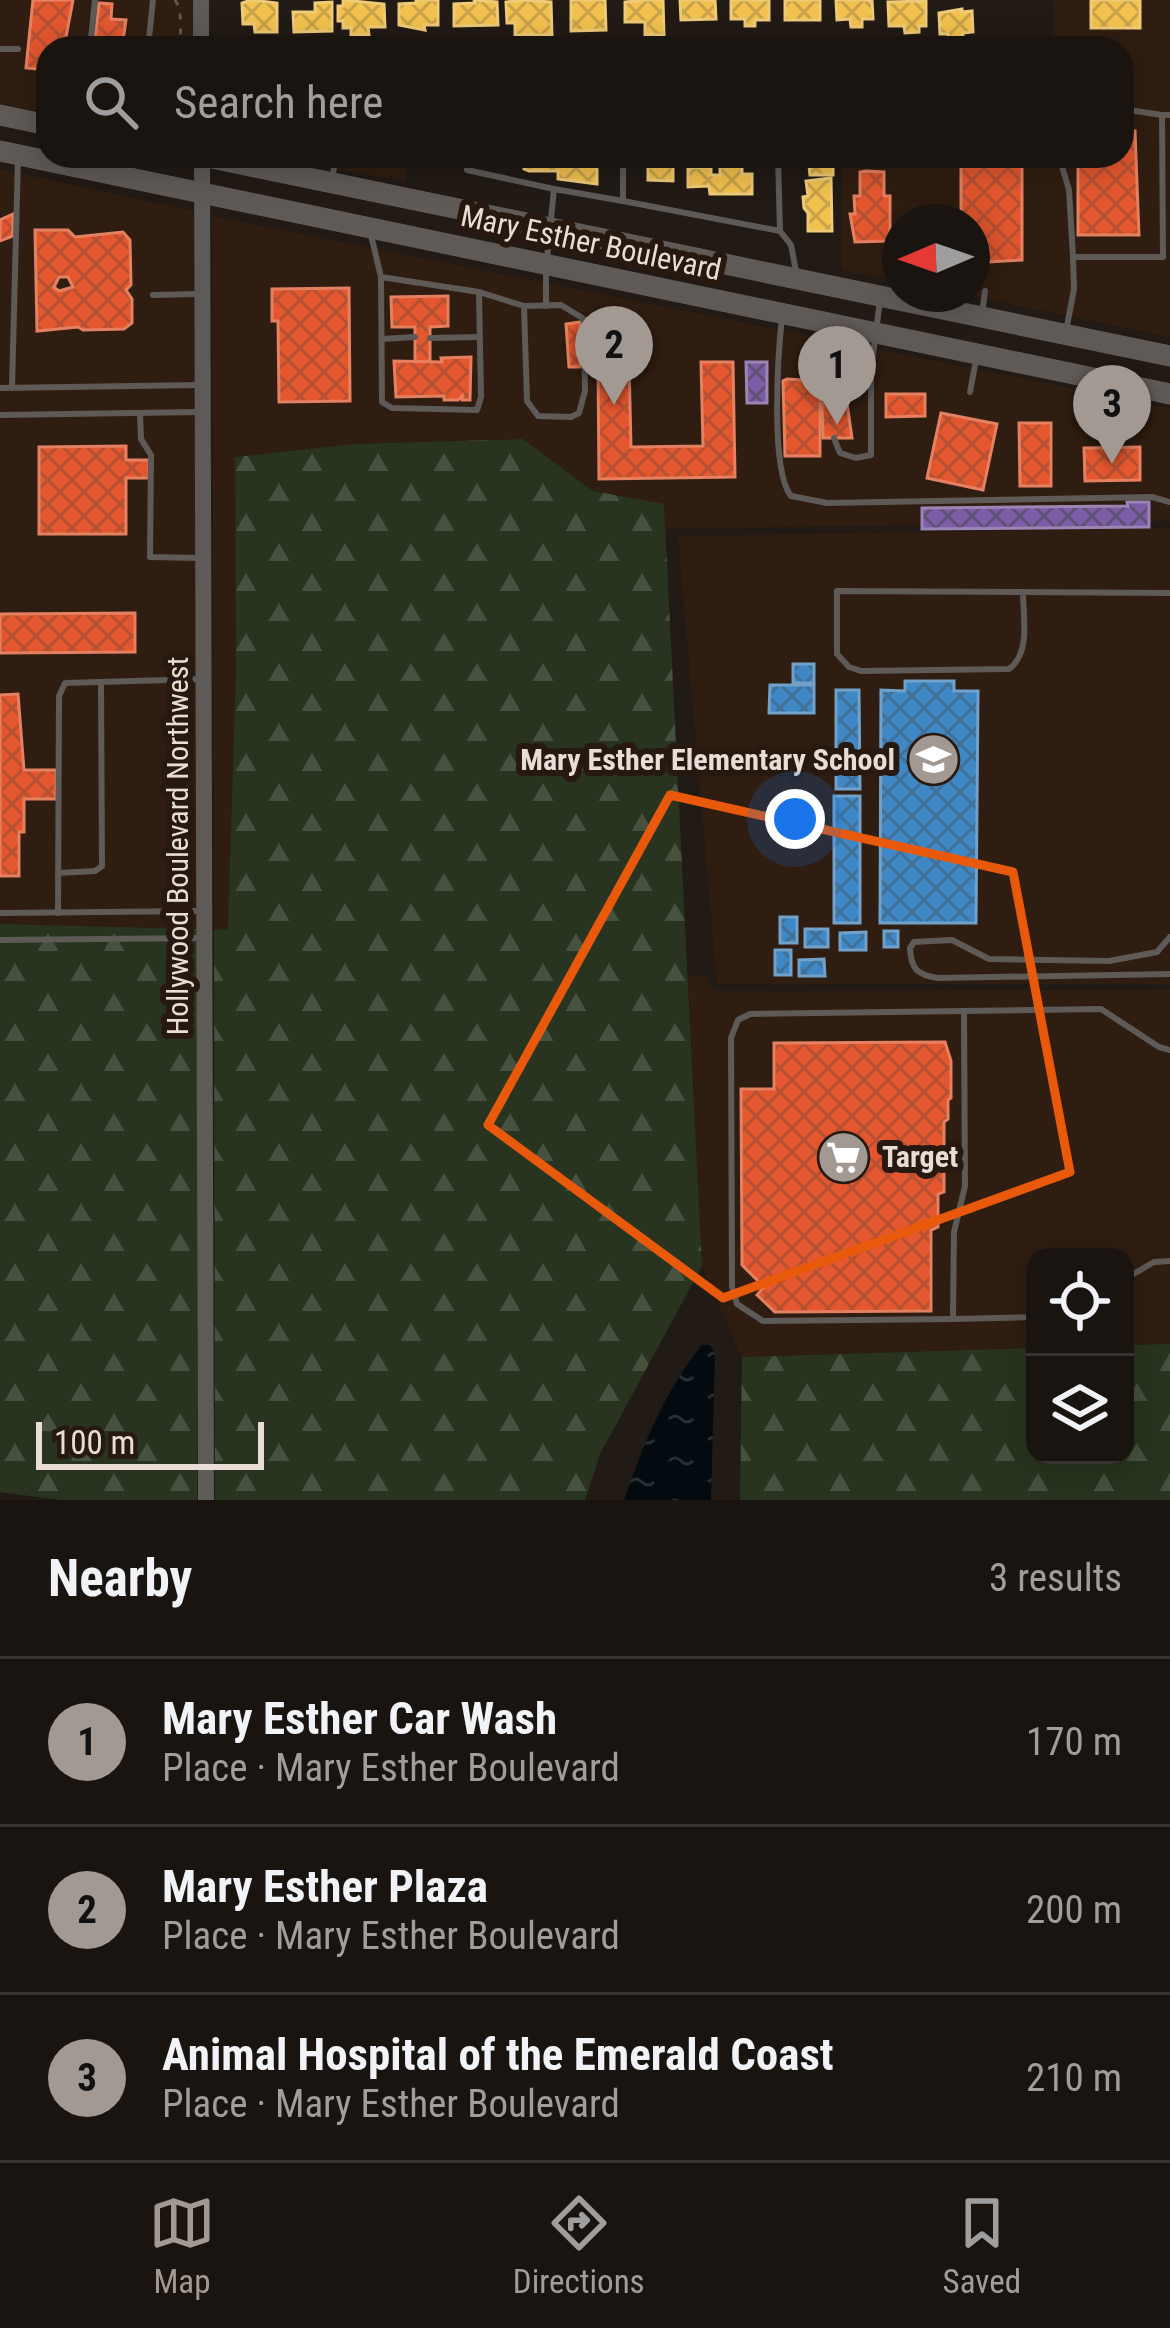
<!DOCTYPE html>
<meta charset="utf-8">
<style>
body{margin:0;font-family:"Roboto Condensed",sans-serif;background:#221d19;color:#f1f3f6}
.controls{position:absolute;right:36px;bottom:36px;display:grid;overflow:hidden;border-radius:24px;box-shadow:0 6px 30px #0003}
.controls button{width:108px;height:108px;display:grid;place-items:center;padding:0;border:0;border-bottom:3px solid #373330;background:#191410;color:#f1f3f6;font:60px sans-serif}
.compass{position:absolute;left:882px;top:204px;width:108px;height:108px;border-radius:50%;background:#191410;box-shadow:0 6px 30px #0003;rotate:268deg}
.scale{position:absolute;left:36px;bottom:30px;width:228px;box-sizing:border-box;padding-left:12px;border:6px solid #e8ded7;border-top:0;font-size:33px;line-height:42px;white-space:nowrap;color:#e8ded7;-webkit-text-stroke:9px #27190f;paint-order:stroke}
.you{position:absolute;left:795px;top:819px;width:42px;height:42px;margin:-30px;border:9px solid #fff;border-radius:50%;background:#1a73e8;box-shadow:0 0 0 18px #1a73e833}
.badge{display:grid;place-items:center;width:78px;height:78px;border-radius:50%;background:#a29993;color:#111;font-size:39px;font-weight:700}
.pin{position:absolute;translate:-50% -99px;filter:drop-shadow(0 3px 6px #0008)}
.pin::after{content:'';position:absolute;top:63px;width:42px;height:36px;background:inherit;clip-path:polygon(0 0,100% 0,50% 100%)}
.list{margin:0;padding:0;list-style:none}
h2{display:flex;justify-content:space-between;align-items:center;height:156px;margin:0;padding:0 48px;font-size:51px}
h2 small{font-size:39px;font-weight:400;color:#9f9e9f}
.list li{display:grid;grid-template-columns:78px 1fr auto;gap:36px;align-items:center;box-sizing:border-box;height:168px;padding:0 48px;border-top:3px solid #373330}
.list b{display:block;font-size:45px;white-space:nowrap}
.list p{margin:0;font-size:39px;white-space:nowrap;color:#9f9e9f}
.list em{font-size:39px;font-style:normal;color:#9f9e9f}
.icon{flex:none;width:66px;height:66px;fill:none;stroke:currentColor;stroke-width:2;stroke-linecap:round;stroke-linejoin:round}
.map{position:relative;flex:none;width:1170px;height:1500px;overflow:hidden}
.search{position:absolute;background:#191410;box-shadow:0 6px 30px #0003;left:36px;right:36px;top:36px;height:132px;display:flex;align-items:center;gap:30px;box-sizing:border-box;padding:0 42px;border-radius:36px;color:#9f9e9f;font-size:45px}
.sheet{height:660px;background:#191410}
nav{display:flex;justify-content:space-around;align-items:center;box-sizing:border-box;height:168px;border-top:3px solid #373330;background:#191410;font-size:33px;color:#9f9e9f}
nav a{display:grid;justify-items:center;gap:6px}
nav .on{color:#a29993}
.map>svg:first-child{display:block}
.built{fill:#2f1d11}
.forest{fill:url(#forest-firs)}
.water{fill:url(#water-ripples)}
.homes{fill:url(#homes-cross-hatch);stroke:#efca77;stroke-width:3}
.shops{fill:url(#shops-cross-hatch);stroke:#e58061;stroke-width:3;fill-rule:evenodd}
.offices{fill:url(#offices-cross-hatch);stroke:#9c84b5;stroke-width:3}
.schools{fill:url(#schools-cross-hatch);stroke:#72a2ca;stroke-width:3}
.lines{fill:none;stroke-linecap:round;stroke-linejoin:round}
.path{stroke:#5c5856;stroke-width:3;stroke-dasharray:6 9;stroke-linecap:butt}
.service{stroke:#5d5a58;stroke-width:6}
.tertiary{stroke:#5d5a58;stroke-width:16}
.primary{stroke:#605a57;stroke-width:21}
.marked{fill:none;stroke:#e8590c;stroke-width:9;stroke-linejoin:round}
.labels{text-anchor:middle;stroke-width:12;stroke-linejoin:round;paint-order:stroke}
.street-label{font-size:30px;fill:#e8ded7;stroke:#27190f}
.poi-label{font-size:30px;font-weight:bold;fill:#e8ded7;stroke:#27190f;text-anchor:end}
</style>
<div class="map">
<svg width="1170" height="1500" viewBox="0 0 1170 1500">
<defs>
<pattern id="forest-firs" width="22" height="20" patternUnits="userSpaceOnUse" patternTransform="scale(3)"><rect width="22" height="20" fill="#28341f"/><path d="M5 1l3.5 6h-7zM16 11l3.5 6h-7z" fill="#47513f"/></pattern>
<pattern id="water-ripples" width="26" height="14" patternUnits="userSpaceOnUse" patternTransform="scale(3)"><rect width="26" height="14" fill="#030b10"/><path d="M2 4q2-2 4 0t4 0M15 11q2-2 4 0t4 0" fill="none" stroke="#282e32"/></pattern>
<pattern id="homes-cross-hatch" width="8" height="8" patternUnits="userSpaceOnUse" patternTransform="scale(3)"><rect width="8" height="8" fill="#f2c14e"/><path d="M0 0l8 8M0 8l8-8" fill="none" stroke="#c7a24a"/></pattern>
<pattern id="shops-cross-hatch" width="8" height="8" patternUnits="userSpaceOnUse" patternTransform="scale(3)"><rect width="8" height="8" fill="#e4572e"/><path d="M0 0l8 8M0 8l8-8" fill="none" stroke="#b55133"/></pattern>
<pattern id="offices-cross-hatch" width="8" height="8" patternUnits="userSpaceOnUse" patternTransform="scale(3)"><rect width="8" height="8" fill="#7b5ea7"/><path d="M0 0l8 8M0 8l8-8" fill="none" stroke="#605074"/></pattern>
<pattern id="schools-cross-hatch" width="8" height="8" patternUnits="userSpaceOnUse" patternTransform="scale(3)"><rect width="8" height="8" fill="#3f88c5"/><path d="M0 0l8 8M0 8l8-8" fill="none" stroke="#417096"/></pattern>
</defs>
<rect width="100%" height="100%" fill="#211a15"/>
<g class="built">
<polygon points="0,0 192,0 193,48 48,48 48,113 0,103"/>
<polygon points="1054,0 1170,0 1170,337 960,294 972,294 972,222 900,222 900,282 842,270 842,156 1122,156 1122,48 1054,48"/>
<polygon points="326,156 406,156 406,181 325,168"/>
<polygon points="0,169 194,211 197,929 0,924"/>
<polygon points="212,216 1170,408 1170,521 665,529 664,504 593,491 523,439 353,444 236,457 236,666 228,930 214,930"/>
<polygon points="1170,528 1170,984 717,984 678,536"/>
<polygon points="688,976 708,977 709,985 717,991 1170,990 1170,1344 1125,1345 1125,1257 1035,1257 1035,1348 742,1357 702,1266"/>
</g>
<g class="forest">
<polygon points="523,439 593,491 664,504 702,1266 600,1454 585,1500 215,1500 214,930 228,929 236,666 235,457 353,444"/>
<polygon points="0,924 197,929 197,1500 60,1500 0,1492"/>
<polygon points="1170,1344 1170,1500 740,1500 742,1357 1035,1348 1035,1455 1125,1455 1125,1345"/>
</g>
<path class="water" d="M 702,1345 L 710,1345 L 715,1354 L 711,1500 L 624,1500 C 643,1445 665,1390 702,1345 Z"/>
<g class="homes">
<polygon points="251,0 277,3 277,32 255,32 254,24 243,24 242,3"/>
<polygon points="343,0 384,4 385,27 368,27 369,35 351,35 351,28 343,28 343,21 338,21 338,6 343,6"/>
<polygon points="416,0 438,0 438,25 424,25 425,30 399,25 399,4 416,3"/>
<polygon points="474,0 497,2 498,25 454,26 454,4 475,3"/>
<polygon points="523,0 551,2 552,35 515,35 515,23 507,23 506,2"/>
<polygon points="571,0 605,0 606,30 571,31"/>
<polygon points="643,0 663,0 664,35 645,35 645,22 625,22 625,2"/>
<polygon points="680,0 715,0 716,19 681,20"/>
<polygon points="731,0 769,0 769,20 755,20 755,26 745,26 745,19 731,19"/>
<rect x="785" y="0" width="35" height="20"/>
<polygon points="836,0 872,0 873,19 862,19 862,27 851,27 850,19 837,20"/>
<rect x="1091" y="0" width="49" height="28"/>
<polygon points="926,1 926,26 919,26 919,32 905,33 904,26 889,26 888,2"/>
<polygon points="332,2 332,31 294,32 293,12 315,12 315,3"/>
<polygon points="962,9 962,12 972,11 973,32 963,33 963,39 949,40 948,34 940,34 939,13"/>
<polygon points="490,156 597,158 597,184 558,179 558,171 529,171 524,169 524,163 491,163"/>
<polygon points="808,156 833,157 833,175 810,175"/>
<polygon points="648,158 673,158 673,181 648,180"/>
<polygon points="742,158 742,174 752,174 752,194 710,194 709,186 688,187 688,168 711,167 711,175 720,175 720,159"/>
<polygon points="831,178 832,231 808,231 808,213 804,208 803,197 808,196 806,181"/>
</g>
<g class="shops">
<polygon points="33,0 73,0 64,48 48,48 48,70 26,68"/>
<polygon points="99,3 112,4 111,19 126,20 122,48 94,48"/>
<polygon points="1122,130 1135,131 1139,235 1078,235 1078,158 1065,156 1122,156"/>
<polygon points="961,156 1022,156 1022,260 972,263 972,222 961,222"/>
<polygon points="866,171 884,172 884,196 890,196 890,241 855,242 850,214 855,214 854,196 860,196 860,172"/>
<polygon points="13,214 13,236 0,241 0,220"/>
<path d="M 35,230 L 68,230 L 75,237 L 123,232 L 130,240 L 131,285 L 126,290 L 132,299 L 132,323 L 124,329 L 83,330 L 78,327 L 37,331 ZM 59,277 L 68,277 L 73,287 L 59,291 L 54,287 Z"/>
<polygon points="349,288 350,401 279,402 278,321 272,321 272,289"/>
<polygon points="448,296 448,326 430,327 430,362 415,362 415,327 392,327 391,297"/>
<polygon points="580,322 580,367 569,367 566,324"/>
<polygon points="471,357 470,400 462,400 462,396 458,400 444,400 444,396 396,397 394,361 442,362 441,358"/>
<polygon points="701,362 733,362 735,477 599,479 598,363 629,363 631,447 703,446"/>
<polygon points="787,379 820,381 820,456 785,456 783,381"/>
<polygon points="886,394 925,394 925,416 886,417"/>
<polygon points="822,403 847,403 852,438 823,438"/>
<polygon points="941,413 997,424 983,490 927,478"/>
<polygon points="1019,423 1051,423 1051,486 1020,486"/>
<polygon points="126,446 126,460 149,460 149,478 126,478 126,534 39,534 39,447"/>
<polygon points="1140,447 1140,480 1085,481 1084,448"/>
<polygon points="135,613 135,652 0,653 0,614"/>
<polygon points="18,694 24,770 56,770 56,799 24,799 24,832 19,832 19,876 0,876 0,695"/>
<polygon points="945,1042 951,1061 951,1098 948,1100 948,1119 944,1122 944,1192 938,1194 938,1227 931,1230 931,1311 775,1312 757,1295 764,1287 742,1265 741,1089 774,1089 774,1043"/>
</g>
<g class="offices">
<polygon points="746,362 767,362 767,403 747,403"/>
<polygon points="1127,502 1149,502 1149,527 922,529 922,508 1128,506"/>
</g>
<g class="schools">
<rect x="793" y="664" width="21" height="19"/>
<polygon points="905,681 954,681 954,691 978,691 976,923 880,923 881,690 905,691"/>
<polygon points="770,685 814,685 814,713 769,713"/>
<polygon points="836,690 859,690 860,789 836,789"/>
<rect x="834" y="796" width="26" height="127"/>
<rect x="780" y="917" width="17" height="26"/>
<rect x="805" y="929" width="23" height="18"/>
<rect x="884" y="931" width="14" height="16"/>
<polygon points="866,932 866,950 840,950 840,933"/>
<rect x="775" y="950" width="16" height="25"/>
<polygon points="824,959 825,976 799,976 799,960"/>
</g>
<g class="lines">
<polyline class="path" points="175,0 180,8 181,48"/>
<g class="service">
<polyline points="90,48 95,0"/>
<polyline points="148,48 153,0"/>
<polyline points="0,49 18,49"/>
<polyline points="1122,109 1162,115"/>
<polyline points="467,156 467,170 554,189"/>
<polyline points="623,156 623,201 780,231"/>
<polyline points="778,156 780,231 791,245 796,271"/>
<polyline points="1059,156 1069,190 1073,257"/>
<polyline points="332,179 336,156"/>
<polyline points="370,231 381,277 479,292 524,306"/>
<polyline points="547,259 554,189 623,201"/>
<polyline points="381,277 382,402 392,408 477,410 481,397 479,292"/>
<polyline points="153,295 197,294"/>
<polygon points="561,305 584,319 585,391 579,413 571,417 538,416 527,401 524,306"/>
<polyline points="546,306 546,272"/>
<polyline points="982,314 985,291"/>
<path d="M 782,317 C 778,353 770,470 791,496 L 827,503 L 1152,497 L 1170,502"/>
<polyline points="1066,331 1074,289 1073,257 1163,257 1162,115 1170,115"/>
<polyline points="430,338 479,337"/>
<polyline points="382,339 415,337"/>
<polyline points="871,370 880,300"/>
<polyline points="0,388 200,385"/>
<polyline points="12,388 18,158"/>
<polyline points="970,392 976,360"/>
<polyline points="834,403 839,374 871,370 871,455 856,458 840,453 834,438"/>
<polyline points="140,414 141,439 151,455 150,557 201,558"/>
<polyline points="0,415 200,412"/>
<path d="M 1023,592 C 1023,617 1031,653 1009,669 L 861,671 L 849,667 L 837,654 L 837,591 L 1170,593"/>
<polyline points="58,873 95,871 102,866 101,682"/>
<polyline points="0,913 202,911"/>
<polyline points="58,913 59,696 65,683 202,679"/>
<path d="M 1170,937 L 1157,952 L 1109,961 L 989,959 L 952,940 L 914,942 L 910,948 C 911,970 918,975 938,978 L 1170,974"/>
<polyline points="0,940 200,938"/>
<polyline points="964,1012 965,1186 954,1232 953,1319 1035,1317"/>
<polyline points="1125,1279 1154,1262 1170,1261"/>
<polyline points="953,1319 763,1321 737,1304 732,1287 731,1038 738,1020 750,1014 1101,1009 1159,1047 1170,1050"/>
</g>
<g class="tertiary">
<polyline points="201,0 201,48"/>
<polyline points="202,156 206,1500"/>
</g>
<g class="primary">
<polyline points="0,115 48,125"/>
<polyline points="0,151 1170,394"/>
<polyline points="202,156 1170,356"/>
</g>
</g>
<path class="marked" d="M 670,795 L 1013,872 L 1070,1172 L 723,1298 L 488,1125 Z"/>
<defs>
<symbol id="school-disc" viewBox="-11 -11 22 22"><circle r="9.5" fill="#a29993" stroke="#27190f"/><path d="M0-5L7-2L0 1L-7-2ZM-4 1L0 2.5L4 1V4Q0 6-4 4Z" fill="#fff"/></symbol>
<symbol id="supermarket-disc" viewBox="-11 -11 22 22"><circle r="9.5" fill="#a29993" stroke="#27190f"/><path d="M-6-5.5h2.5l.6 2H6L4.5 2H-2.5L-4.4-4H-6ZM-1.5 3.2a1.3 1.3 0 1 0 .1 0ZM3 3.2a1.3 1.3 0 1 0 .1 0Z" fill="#fff"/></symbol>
</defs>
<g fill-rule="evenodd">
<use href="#school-disc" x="904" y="730" width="59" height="59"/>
<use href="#supermarket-disc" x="814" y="1128" width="59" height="59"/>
</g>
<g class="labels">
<g class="street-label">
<text transform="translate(591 243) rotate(12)" y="10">Mary Esther Boulevard</text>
<text transform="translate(178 846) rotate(-90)" y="10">Hollywood Boulevard Northwest</text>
</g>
<g class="poi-label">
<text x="895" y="770">Mary Esther Elementary School</text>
<text x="882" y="1167" text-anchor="start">Target</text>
</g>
</g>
</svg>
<div class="controls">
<button><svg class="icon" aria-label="locate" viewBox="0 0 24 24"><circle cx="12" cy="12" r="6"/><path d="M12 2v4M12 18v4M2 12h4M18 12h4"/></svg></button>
<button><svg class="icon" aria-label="layers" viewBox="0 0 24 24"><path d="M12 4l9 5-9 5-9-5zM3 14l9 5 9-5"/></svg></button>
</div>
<svg class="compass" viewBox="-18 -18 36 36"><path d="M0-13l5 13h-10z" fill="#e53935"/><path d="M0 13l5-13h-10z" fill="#9f9e9f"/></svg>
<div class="scale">100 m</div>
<div class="you"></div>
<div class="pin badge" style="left:837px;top:425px">1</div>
<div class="pin badge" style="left:614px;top:405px">2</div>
<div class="pin badge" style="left:1112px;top:464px">3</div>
<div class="search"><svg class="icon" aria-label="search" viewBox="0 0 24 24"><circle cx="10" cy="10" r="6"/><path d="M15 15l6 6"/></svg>Search here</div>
</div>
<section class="sheet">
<h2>Nearby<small>3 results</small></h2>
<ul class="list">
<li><span class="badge">1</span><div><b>Mary Esther Car Wash</b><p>Place · Mary Esther Boulevard</p></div><em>170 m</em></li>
<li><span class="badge">2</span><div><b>Mary Esther Plaza</b><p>Place · Mary Esther Boulevard</p></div><em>200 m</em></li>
<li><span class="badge">3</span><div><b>Animal Hospital of the Emerald Coast</b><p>Place · Mary Esther Boulevard</p></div><em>210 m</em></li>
</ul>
</section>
<nav>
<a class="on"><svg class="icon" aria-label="map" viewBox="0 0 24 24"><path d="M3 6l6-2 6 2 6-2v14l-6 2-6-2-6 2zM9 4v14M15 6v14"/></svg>Map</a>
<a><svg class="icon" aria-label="directions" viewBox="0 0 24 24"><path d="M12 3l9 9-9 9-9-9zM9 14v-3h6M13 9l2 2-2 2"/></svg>Directions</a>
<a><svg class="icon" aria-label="saved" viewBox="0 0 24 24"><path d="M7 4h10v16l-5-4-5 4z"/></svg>Saved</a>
</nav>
